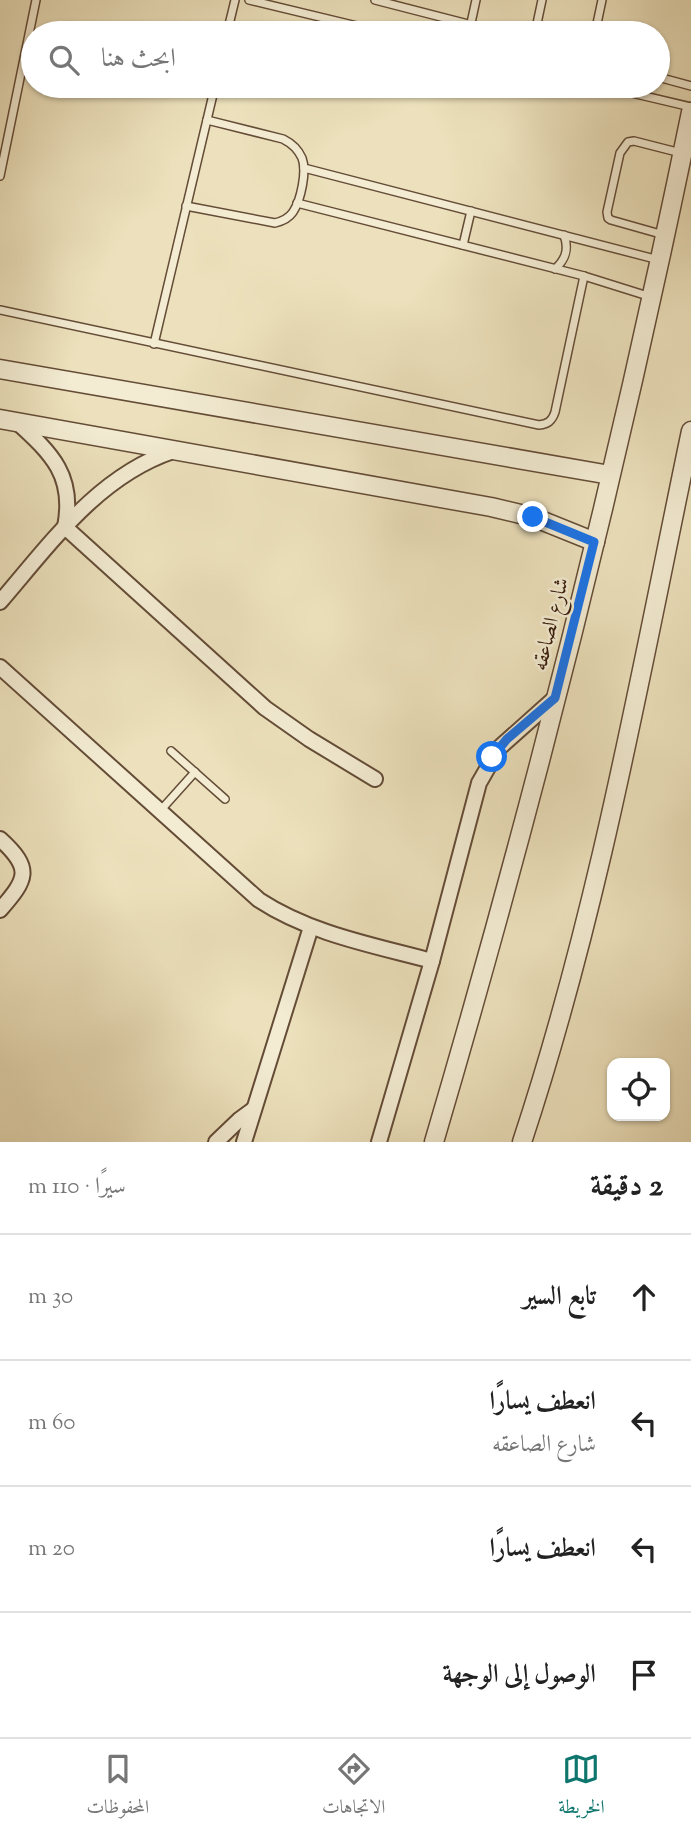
<!DOCTYPE html>
<html lang="ar">
<meta charset="utf-8">
<style>
body{margin:0;font-family:"Sorts Mill Goudy",Amiri,serif;background:#f2f2f2;color:#222;direction:rtl}
.controls{position:absolute;right:21px;bottom:21px;display:grid;overflow:hidden;border-radius:14px;box-shadow:0 2px 5px #0004}
.controls button{width:63px;height:63px;display:grid;place-items:center;padding:0;border:0;border-bottom:2px solid #e0e0e0;background:#fff;color:#222;font:35px sans-serif}
.stop{position:absolute;width:21px;height:21px;margin:-16px;border:5px solid #1a73e8;border-radius:50%;background:#fff}
.stop.end{background:#1a73e8;border-color:#fff;box-shadow:0 2px 7px #0008}
.list{margin:0;padding:0;list-style:none}
h2{display:flex;justify-content:space-between;align-items:center;height:91px;margin:0;padding:0 28px;font-size:30px}
h2 small{font-size:23px;font-weight:400;color:#767676}
.list li{display:grid;grid-template-columns:46px 1fr auto;gap:21px;align-items:center;box-sizing:border-box;height:126px;padding:0 28px;border-top:2px solid #e0e0e0}
.list b{display:block;font-size:26px;white-space:nowrap}
.list p{margin:0;font-size:23px;white-space:nowrap;color:#767676}
.list em{font-size:23px;font-style:normal;color:#767676}
.icon{flex:none;width:38px;height:38px;fill:none;stroke:currentColor;stroke-width:2;stroke-linecap:round;stroke-linejoin:round}
.map{position:relative;flex:none;width:691px;height:1142px;overflow:hidden;direction:ltr}
.search{position:absolute;background:#fff;box-shadow:0 2px 5px #0004;left:21px;right:21px;top:21px;height:77px;display:flex;align-items:center;gap:18px;box-sizing:border-box;padding:0 24px;border-radius:38px;color:#767676;font-size:26px}
.sheet{height:595px;background:#fff}
nav{display:flex;justify-content:space-around;align-items:center;box-sizing:border-box;height:98px;border-top:2px solid #e0e0e0;background:#fff;font-size:19px;color:#767676}
nav a{display:grid;justify-items:center;gap:4px}
nav .on{color:#0f766e}
.map>svg:first-child{display:block}
.lines{fill:none;stroke-linecap:round;stroke-linejoin:round}
.service-casing{stroke:#644c37;stroke-width:10}
.minor-casing{stroke:#644c37;stroke-width:18}
.tertiary-casing{stroke:#644c37;stroke-width:21}
.service{stroke:#f3ecd3;stroke-width:7}
.minor{stroke:#f3ecd3;stroke-width:14}
.tertiary{stroke:#f3ecd3;stroke-width:18}
.route{stroke:#1a73e8;stroke-width:9}
.labels{text-anchor:middle;stroke-width:5;stroke-linejoin:round;paint-order:stroke}
.street-label{font-size:21px;fill:#371b0b;stroke:#f3ecd3}
</style>
<div class="map">
<svg width="691" height="1142" viewBox="0 0 691 1142">
<rect width="100%" height="100%" fill="#ece1bc"/>
<filter id="stains"><feTurbulence type="fractalNoise" baseFrequency=".00286" numOctaves="4"/><feColorMatrix values="0 0 0 0 .2 0 0 0 0 .09 0 0 0 0 .02 0 0 0 .5 -.17"/></filter>
<radialGradient id="worn" r=".72"><stop offset=".6" stop-color="#630" stop-opacity="0"/><stop offset="1" stop-color="#630" stop-opacity=".3"/></radialGradient>
<g class="lines">
<defs>
<g id="service">
<polyline points="249,0 386,33"/>
<polyline points="375,0 503,33"/>
<polyline points="471,23 476,0"/>
<polyline points="227,33 235,0"/>
<polyline points="535,33 542,0"/>
<polyline points="595,33 602,0"/>
<polyline points="658,77 691,86"/>
<polyline points="602,86 691,107"/>
<polyline points="304,168 659,260"/>
<polyline points="0,176 36,0"/>
<polyline points="297,203 584,276 651,297"/>
<path d="M 186,206 L 275,223 C 283,221 289,218 293,212 C 301,200 307,171 302,158 C 298,149 291,143 283,139 L 207,120"/>
<polyline points="664,235 611,220 608,218 607,212 620,153 628,142 634,141 681,153"/>
<polyline points="463,245 471,211"/>
<path d="M 555,269 C 566,259 569,249 564,235"/>
<path d="M 0,310 L 539,425 C 548,424 552,421 555,412 L 584,276"/>
<polyline points="154,344 215,86"/>
<polyline points="171,751 225,799"/>
<polyline points="160,811 195,772"/>
</g>
<g id="minor">
<path d="M 17,422 C 52,454 75,476 65,527"/>
<polyline points="65,527 265,708 309,739 375,779"/>
<path d="M 0,602 C 50,544 98,476 173,451"/>
<path d="M 0,667 L 259,900 C 311,934 373,945 432,961"/>
<path d="M 0,839 C 33,869 27,879 0,910"/>
<polyline points="216,1142 239,1120 254,1109"/>
<polyline points="244,1142 311,927"/>
<polyline points="379,1142 432,961 479,783 499,748 555,698"/>
</g>
<g id="tertiary">
<polyline points="0,369 610,475"/>
<polyline points="0,419 491,507 533,517 595,542"/>
<path d="M 434,1142 C 534,803 620,459 691,112"/>
<path d="M 522,1142 C 599,910 641,670 691,431"/>
</g>
</defs>
<use href="#service" class="service-casing"/>
<use href="#minor" class="minor-casing"/>
<use href="#tertiary" class="tertiary-casing"/>
<use href="#service" class="service"/>
<use href="#minor" class="minor"/>
<use href="#tertiary" class="tertiary"/>
</g>
<g class="lines">
<polyline class="route" points="492,757 507,739 555,698 594,542 533,517"/>
</g>
<g class="labels">
<g class="street-label">
<text transform="translate(550 624) rotate(-76)" y="7">شارع الصاعقه</text>
</g>
</g>
<rect width="100%" height="100%" filter="url(#stains)"/>
<rect width="100%" height="100%" fill="url(#worn)"/>
</svg>
<div class="controls">
<button><svg class="icon" aria-label="locate" viewBox="0 0 24 24"><circle cx="12" cy="12" r="6"/><path d="M12 2v4M12 18v4M2 12h4M18 12h4"/></svg></button>
</div>
<div class="stop" style="left:492px;top:757px"></div>
<div class="stop end" style="left:533px;top:517px"></div>
<div class="search"><svg class="icon" aria-label="search" viewBox="0 0 24 24"><circle cx="10" cy="10" r="6"/><path d="M15 15l6 6"/></svg>ابحث هنا</div>
</div>
<section class="sheet">
<h2>2 دقيقة<small>سيرًا · 110 m</small></h2>
<ul class="list">
<li><svg class="icon" aria-label="ahead" viewBox="0 0 24 24"><path d="M12 20V5M6 11l6-6 6 6"/></svg><div><b>تابع السير</b></div><em>30 m</em></li>
<li><svg class="icon" aria-label="left" viewBox="0 0 24 24"><path d="M17 20v-9H6M10 6l-5 5 5 5"/></svg><div><b>انعطف يسارًا</b><p>شارع الصاعقه</p></div><em>60 m</em></li>
<li><svg class="icon" aria-label="left" viewBox="0 0 24 24"><path d="M17 20v-9H6M10 6l-5 5 5 5"/></svg><div><b>انعطف يسارًا</b></div><em>20 m</em></li>
<li><svg class="icon" aria-label="arrive" viewBox="0 0 24 24"><path d="M6 21V4h12l-3 4 3 4H6"/></svg><div><b>الوصول إلى الوجهة</b></div></li>
</ul>
</section>
<nav>
<a class="on"><svg class="icon" aria-label="map" viewBox="0 0 24 24"><path d="M3 6l6-2 6 2 6-2v14l-6 2-6-2-6 2zM9 4v14M15 6v14"/></svg>الخريطة</a>
<a><svg class="icon" aria-label="directions" viewBox="0 0 24 24"><path d="M12 3l9 9-9 9-9-9zM9 14v-3h6M13 9l2 2-2 2"/></svg>الاتجاهات</a>
<a><svg class="icon" aria-label="saved" viewBox="0 0 24 24"><path d="M7 4h10v16l-5-4-5 4z"/></svg>المحفوظات</a>
</nav>
